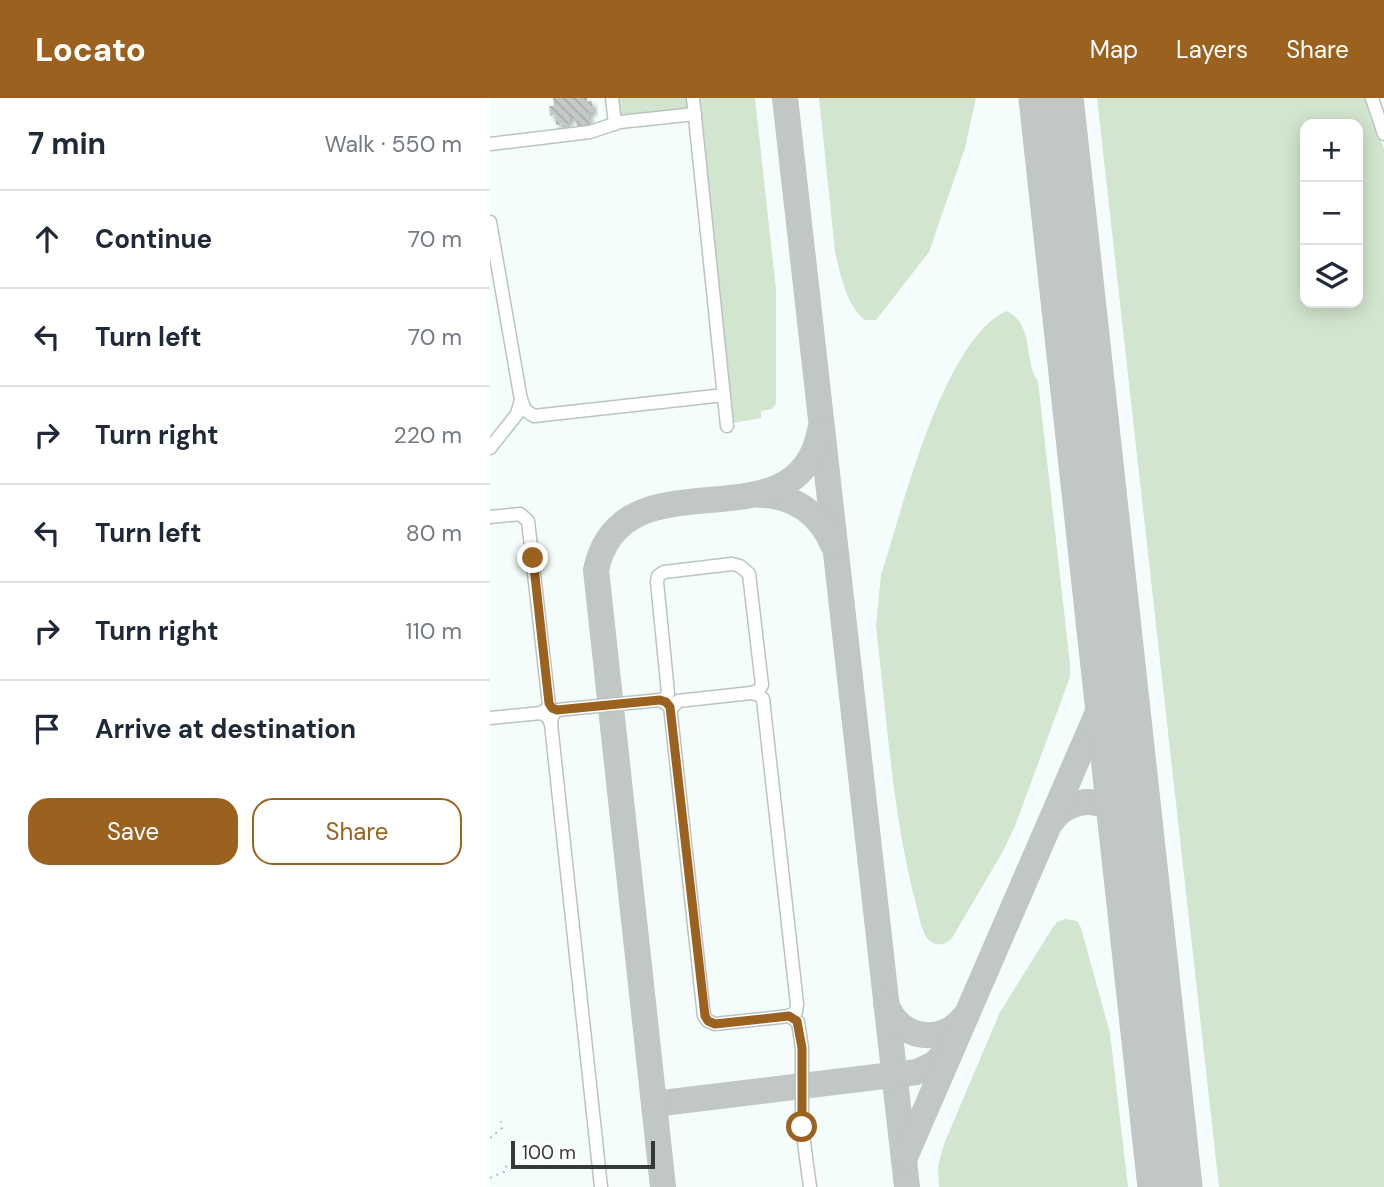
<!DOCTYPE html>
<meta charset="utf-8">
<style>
body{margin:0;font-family:"DM Sans",sans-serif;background:#f2f2f3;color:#1f2937}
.controls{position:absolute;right:21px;top:21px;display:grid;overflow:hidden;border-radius:14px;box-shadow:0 4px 18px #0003}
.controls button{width:63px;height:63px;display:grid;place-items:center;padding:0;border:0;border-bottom:2px solid #e0e1e3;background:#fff;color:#1f2937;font:35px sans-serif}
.scale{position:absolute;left:21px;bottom:18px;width:144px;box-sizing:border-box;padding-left:7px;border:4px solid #353938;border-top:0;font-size:19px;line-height:24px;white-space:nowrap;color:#353938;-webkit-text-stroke:5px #fff;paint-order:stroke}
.stop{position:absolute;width:21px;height:21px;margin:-16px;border:5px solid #9b621f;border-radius:50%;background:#fff}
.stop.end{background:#9b621f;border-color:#fff;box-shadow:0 2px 7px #0008}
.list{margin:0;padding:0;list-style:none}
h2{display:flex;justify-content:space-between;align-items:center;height:91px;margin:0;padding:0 28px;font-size:30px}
h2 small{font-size:23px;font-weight:400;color:#747a83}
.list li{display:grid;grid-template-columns:46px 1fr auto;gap:21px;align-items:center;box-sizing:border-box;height:98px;padding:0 28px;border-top:2px solid #e0e1e3}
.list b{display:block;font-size:26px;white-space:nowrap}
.list em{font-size:23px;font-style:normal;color:#747a83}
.actions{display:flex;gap:14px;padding:21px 28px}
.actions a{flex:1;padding:16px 0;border:2px solid #9b621f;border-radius:21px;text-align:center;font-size:24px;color:#9b621f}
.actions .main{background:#9b621f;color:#fff}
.icon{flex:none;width:38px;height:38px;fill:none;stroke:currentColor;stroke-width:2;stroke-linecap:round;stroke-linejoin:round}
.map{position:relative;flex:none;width:894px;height:1089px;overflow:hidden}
header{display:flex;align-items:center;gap:42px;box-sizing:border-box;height:98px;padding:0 35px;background:#9b621f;color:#fff}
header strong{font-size:33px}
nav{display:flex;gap:38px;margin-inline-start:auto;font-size:24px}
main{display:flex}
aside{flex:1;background:#fff}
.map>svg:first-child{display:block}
.grass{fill:#d2e5ce;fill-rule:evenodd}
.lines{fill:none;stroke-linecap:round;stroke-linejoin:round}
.taxiway{stroke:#c0c7c6;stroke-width:26}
.runway{stroke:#c0c7c6;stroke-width:65}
.building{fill:url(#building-back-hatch);filter:url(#shadow)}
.minor-casing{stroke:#bbc3c2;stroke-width:15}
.path{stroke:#b3bab9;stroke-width:2;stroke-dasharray:2 5;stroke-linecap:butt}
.minor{stroke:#fff;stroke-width:12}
.route{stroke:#9b621f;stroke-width:9}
</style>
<header>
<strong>Locato</strong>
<nav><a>Map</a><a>Layers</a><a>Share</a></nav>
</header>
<main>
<aside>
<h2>7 min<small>Walk · 550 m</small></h2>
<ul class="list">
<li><svg class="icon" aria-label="ahead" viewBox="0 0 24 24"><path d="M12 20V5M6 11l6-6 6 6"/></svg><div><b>Continue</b></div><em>70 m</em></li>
<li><svg class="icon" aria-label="left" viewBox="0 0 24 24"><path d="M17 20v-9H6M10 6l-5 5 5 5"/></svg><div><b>Turn left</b></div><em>70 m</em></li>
<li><svg class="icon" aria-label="right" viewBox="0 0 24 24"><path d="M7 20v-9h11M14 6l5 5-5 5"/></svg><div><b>Turn right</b></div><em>220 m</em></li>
<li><svg class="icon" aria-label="left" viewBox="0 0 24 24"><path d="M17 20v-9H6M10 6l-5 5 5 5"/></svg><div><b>Turn left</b></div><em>80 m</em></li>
<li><svg class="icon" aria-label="right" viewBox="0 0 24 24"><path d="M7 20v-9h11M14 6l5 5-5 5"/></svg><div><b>Turn right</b></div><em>110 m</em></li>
<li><svg class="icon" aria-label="arrive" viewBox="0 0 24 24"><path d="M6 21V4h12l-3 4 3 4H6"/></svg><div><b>Arrive at destination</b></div></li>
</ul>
<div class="actions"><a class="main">Save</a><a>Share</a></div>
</aside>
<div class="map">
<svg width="894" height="1089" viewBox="0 0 894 1089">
<defs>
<pattern id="building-back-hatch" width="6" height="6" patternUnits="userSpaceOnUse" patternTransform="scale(1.75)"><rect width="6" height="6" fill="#c2c9c6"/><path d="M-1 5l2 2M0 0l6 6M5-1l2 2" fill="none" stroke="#a7adab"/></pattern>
<filter id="shadow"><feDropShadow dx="4" dy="4" stdDeviation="2" flood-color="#0004"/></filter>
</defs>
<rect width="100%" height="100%" fill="#f4fdfc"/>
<g class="grass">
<polygon points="126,0 201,0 198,9 192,13 135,20 129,18"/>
<polygon points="208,0 265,0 286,192 286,306 282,311 271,313 271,320 243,325"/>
<path d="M 329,0 L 486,0 L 475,50 L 439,154 L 386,222 L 375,222 C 356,207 350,175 345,153 Z"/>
<path d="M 607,0 L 877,0 L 894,51 L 894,1089 L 729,1089 ZM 815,26 L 868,26 L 868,205 L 815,205 Z"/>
<path d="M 516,213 C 545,225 533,264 548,283 L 580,566 L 580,579 L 525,728 L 512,755 L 462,840 C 455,847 446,850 438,841 C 431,833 429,817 426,806 C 402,715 397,621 386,528 L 391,477 C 413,410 452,244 516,213 Z"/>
<polygon points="576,821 587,823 591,830 620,935 638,1089 449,1089 448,1068 454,1046 510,914 563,829 567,824"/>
</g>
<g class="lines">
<g class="taxiway">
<polyline points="295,0 417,1089"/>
<path d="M 270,397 C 304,397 330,416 343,447"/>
<path d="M 562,723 C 584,692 632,701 642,737"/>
<path d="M 396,905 C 408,941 452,949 475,918"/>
<polyline points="164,1006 427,974 444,966 458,952"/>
<polyline points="415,1059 621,584 623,563"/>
<path d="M 173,1089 L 106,472 C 132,349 308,455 330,332"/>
</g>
<polyline class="runway" points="561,0 680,1089"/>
</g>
<polygon class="building" points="63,0 97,0 97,4 102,3 103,13 98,14 100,29 87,30 86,20 78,20 79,26 66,27 65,17 60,18 59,8 64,8"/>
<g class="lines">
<defs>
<g id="minor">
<polyline points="122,0 125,26"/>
<polyline points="203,0 237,328"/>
<polyline points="882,0 894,36"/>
<polyline points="0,46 100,34 130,24 205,16"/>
<polyline points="0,124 31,302 27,316 0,350"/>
<polyline points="31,301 35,312 44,318 234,297"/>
<polyline points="0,419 30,416 38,423 59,607 57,611 51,615 0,620"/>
<polyline points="170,602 175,601 178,595 167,484 168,478 174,474 242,466 250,468 259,476 272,587 268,593 261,595"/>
<polyline points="181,611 188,603 261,595 269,597 273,601 307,906 306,914 299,918"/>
<polyline points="51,615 58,619 61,626 111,1089"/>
<polyline points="61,626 62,618 67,612 170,602 180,608 214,918 218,923 225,926 299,918 308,924 312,950 312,1029 320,1089"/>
</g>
</defs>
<use href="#minor" class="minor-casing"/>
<g class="path">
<polyline points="0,1040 12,1030 11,1023"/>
<polyline points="0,1080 16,1073 16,1066"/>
</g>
<use href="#minor" class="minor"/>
</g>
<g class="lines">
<polyline class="route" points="43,460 59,605 62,610 67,612 170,602 176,604 180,609 215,918 218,923 225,926 299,918 307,923 312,950 312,1029"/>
</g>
</svg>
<div class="controls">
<button>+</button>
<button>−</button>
<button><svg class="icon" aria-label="layers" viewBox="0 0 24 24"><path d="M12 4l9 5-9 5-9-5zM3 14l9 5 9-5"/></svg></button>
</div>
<div class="scale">100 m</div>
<div class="stop" style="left:312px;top:1029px"></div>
<div class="stop end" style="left:43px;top:460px"></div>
</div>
</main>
